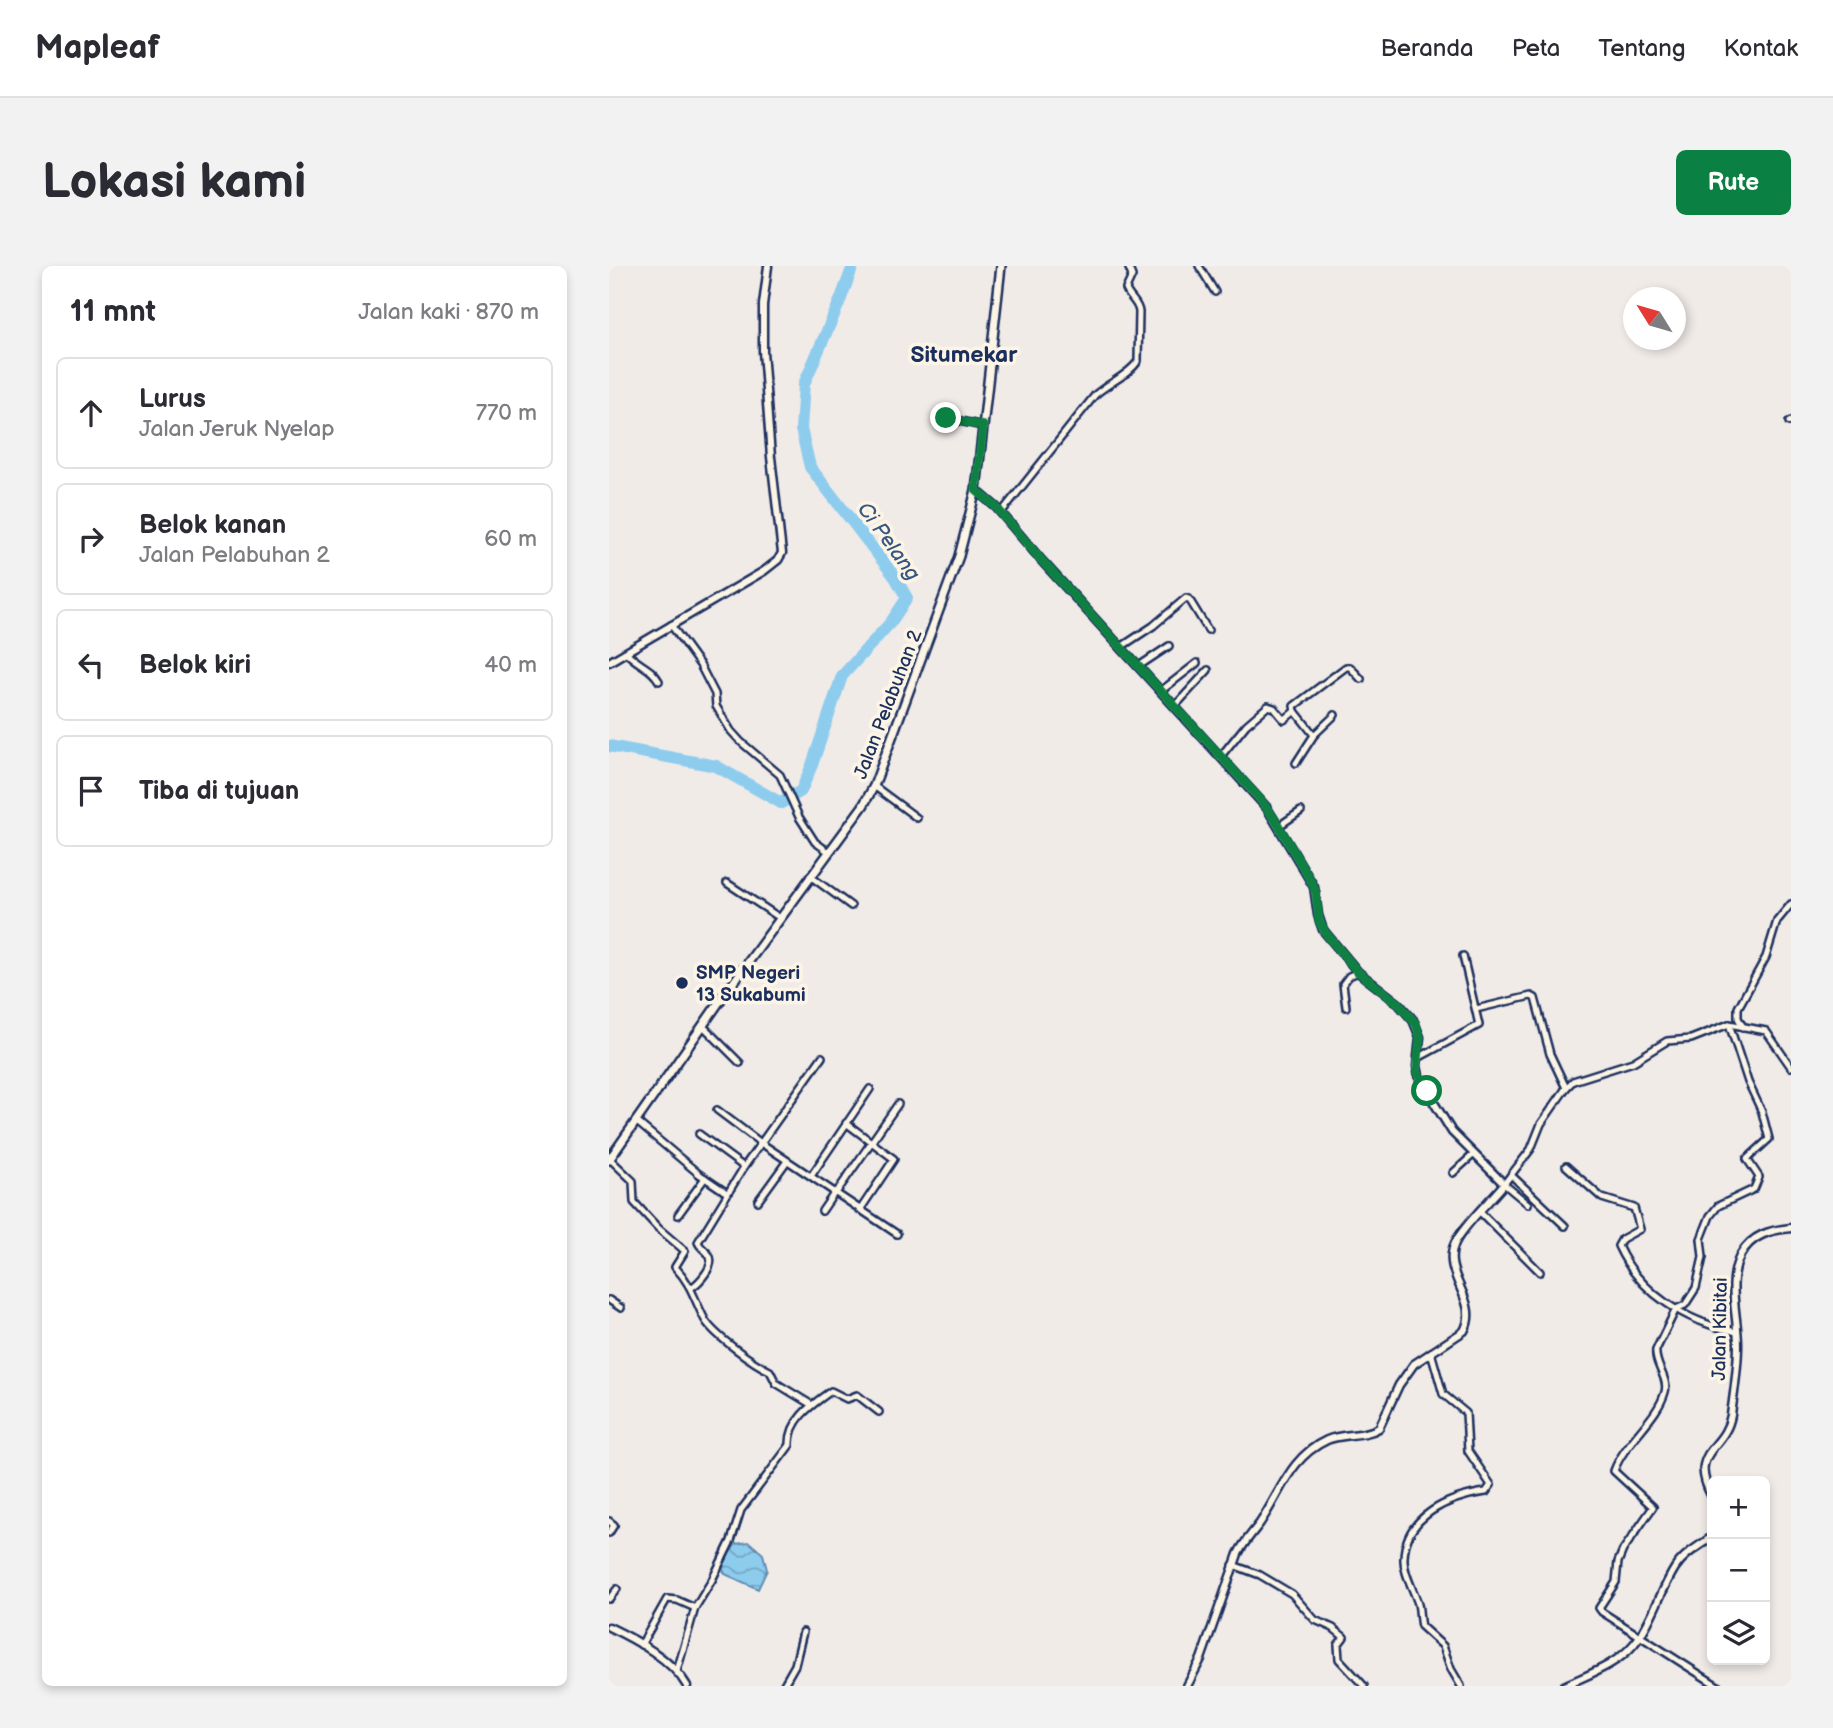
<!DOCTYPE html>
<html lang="id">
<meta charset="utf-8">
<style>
body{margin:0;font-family:"Balsamiq Sans",sans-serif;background:#f2f2f3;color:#2b2b33}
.controls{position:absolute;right:21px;bottom:21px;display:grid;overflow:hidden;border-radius:10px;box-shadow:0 4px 10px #0003}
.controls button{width:63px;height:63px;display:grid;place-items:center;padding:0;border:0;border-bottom:2px solid #e1e1e2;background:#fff;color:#2b2b33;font:35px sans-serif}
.compass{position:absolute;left:1014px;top:21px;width:63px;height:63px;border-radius:50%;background:#fff;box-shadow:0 4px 10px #0003;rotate:307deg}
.stop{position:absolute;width:21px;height:21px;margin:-16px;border:5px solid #0b8043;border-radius:50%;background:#fff}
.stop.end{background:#0b8043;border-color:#fff;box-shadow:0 2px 7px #0008}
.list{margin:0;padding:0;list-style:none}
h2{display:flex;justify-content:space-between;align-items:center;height:91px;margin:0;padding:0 28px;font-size:30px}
h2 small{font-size:23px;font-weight:400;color:#7c7c81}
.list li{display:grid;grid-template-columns:46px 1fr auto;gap:21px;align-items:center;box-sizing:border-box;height:112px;margin:0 14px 14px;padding:0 14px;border:2px solid #e1e1e2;border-radius:10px}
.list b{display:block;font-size:26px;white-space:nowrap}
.list p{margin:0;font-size:23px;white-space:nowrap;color:#7c7c81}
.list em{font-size:23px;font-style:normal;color:#7c7c81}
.icon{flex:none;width:38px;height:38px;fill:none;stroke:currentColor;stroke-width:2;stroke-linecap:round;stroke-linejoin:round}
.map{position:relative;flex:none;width:1182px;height:1420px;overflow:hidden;border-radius:10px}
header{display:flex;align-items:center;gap:42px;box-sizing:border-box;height:98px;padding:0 35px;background:#fff;border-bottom:2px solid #e1e1e2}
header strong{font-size:33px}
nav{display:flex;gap:38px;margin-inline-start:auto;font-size:24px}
.intro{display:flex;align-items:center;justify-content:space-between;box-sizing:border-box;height:168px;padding:0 42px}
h1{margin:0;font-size:49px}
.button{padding:18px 32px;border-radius:10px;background:#0b8043;color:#fff;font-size:24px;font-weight:700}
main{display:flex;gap:42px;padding:0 42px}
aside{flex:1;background:#fff;border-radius:10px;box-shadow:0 4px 10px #0003}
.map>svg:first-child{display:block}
.water{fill:url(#water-waves);stroke:#608db4;stroke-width:2}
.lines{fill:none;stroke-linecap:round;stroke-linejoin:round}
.river{stroke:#8eccee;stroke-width:12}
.minor-casing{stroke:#1b2f5e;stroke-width:10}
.tertiary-casing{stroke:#1b2f5e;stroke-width:11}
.secondary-casing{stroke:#1b2f5e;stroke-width:12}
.minor{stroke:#fcf5e5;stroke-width:5}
.tertiary{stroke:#fcf5e5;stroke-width:6}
.secondary{stroke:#fcf5e5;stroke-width:7}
.route{stroke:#0b8043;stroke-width:9}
.poi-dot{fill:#1b2f5e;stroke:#fcf5e5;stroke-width:2.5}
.labels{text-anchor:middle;stroke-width:7;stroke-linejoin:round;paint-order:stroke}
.street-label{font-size:19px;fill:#1b2f5e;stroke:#fcf5e5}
.poi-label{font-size:19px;font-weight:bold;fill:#1b2f5e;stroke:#fcf5e5;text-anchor:start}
.water-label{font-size:21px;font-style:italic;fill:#385682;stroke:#fcf5e5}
.quarter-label{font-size:23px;font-weight:bold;fill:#1b2f5e;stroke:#fcf5e5}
</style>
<header>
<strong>Mapleaf</strong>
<nav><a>Beranda</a><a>Peta</a><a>Tentang</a><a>Kontak</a></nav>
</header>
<div class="intro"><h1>Lokasi kami</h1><a class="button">Rute</a></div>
<main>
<aside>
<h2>11 mnt<small>Jalan kaki · 870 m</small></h2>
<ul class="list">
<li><svg class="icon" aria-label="ahead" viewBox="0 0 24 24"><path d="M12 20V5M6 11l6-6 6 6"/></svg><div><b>Lurus</b><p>Jalan Jeruk Nyelap</p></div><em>770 m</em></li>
<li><svg class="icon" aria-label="right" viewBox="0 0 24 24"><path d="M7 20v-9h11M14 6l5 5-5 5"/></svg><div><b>Belok kanan</b><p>Jalan Pelabuhan 2</p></div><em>60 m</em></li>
<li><svg class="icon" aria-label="left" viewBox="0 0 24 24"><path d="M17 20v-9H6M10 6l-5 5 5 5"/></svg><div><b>Belok kiri</b></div><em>40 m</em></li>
<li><svg class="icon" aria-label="arrive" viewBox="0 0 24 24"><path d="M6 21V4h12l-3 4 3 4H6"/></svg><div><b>Tiba di tujuan</b></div></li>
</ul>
</aside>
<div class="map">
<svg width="1182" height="1420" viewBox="0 0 1182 1420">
<defs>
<pattern id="water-waves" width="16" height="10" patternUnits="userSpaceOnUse" patternTransform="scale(1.75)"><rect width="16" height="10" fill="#8eccee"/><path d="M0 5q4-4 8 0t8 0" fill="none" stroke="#73a6c4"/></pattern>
</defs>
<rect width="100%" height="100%" fill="#f1ebe8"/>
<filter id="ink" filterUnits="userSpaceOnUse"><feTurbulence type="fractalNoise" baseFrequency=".0143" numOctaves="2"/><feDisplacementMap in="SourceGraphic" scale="14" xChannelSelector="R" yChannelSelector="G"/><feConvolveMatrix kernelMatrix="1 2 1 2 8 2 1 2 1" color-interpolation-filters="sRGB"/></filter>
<g filter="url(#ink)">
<polygon class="water" points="140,1276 154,1288 158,1304 149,1323 116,1308 112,1299 127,1278"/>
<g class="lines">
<polyline class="river" points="0,480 107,500 172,537 192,525 203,499 233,410 282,356 298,332 286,311 201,201 192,163 195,118 231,35 244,0"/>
<defs>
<g id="minor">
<polyline points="590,0 606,26"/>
<polyline points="337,152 374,160"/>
<polyline points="1180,156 1182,155"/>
<path d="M 392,247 L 486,129 C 499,117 520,109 529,95 L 530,46 C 529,36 520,32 517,23 L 523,10 L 519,0"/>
<polyline points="62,359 91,399 106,428 107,440 122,465 132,476 171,509 190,551 206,576 220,586"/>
<polyline points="512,381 544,360 577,332 580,333 599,364"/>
<path d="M 18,387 C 29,399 42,401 50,415"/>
<polyline points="530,400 560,380"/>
<polyline points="552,425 588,397"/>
<polyline points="566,440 599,404"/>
<polyline points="686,445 705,469"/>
<polyline points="612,490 637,459 659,440 665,442 675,454 686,445 685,440 737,401 741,401 752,413"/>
<polyline points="687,497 705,469 726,449"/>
<polyline points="265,520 308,552"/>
<polyline points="670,560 692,545"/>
<polyline points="201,610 242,640"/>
<polyline points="118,617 171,652"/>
<polyline points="737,741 734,718 740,710 749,706"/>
<polyline points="867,743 922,730 926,732 941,788 957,822"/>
<polyline points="94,760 131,797"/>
<polyline points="1134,761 1129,752 1129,742 1157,691 1168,655 1182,638"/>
<polyline points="809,792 870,759 854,690"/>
<polyline points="108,844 152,877 288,968"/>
<polyline points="28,856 90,908 118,927"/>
<polyline points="237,857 285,893 251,944"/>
<polyline points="90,868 135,901"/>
<path d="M 1,893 L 24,915 L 25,936 L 49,962 L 76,985 L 66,1001 C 83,1019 85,1033 96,1054 C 105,1069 145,1098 161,1105 L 167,1117 L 203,1139"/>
<path d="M 957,900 L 993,932 L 1025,942 L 1031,963 L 1013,973 L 1009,980 C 1031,1028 1077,1056 1128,1066"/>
<polyline points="844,907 865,888"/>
<polyline points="902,909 956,960"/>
<polyline points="202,910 261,823"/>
<polyline points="227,927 289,838"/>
<polyline points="149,935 178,895"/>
<polyline points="919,938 895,918 922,883 932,858 957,822 964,815 1024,796 1058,775 1082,773 1120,758 1157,765 1182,801"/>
<polyline points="213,945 226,926"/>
<polyline points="871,946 931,1006"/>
<polyline points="69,949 96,912"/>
<path d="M 82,1022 C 90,1017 107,999 100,989 C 96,983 91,982 89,976 L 135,901 L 213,791"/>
<polyline points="0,1034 12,1042"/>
<path d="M 822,1086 L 834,1128 L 857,1147 L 859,1185 L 882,1219 L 877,1226 C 841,1231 796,1249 795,1292 C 794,1307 805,1324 809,1338 C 811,1346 810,1353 812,1360 L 834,1380 L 842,1403 L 852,1420"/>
<polyline points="0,1255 5,1259 0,1267"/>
<polyline points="624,1299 651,1309 683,1328 706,1354 724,1362 735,1371 729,1379 730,1393 755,1420"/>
<polyline points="0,1333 8,1323"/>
<polyline points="32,1379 58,1333 68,1334 86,1342"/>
<path d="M 68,1405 L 86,1342 L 103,1314 L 122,1275 L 132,1244 L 181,1179 C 180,1153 204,1138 222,1125 L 238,1133 L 248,1129 L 270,1146"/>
<polyline points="174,1420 186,1399 194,1366"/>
<path d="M 1109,1420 L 993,1346 L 990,1342 L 1007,1316 L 1009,1296 L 1014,1284 L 1044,1241 L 1005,1205 C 1015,1176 1048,1154 1056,1126 C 1060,1112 1045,1099 1047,1084 L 1067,1043 L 1076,1039 L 1087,1022 L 1094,991 L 1092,973 L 1101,950 L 1109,940 L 1145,923 L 1150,911 L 1138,893 L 1160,873 L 1153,846 L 1139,816 L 1120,758"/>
</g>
<g id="tertiary">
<path d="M 367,224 L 387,241 L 433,295 L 658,542 L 705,621 L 709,649 L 714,664 L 749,706 L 789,737 L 804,754 L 811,771 L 808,800 L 811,814 L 843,866 L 895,918 C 882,934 854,960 846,977 C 831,1008 872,1035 855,1065 L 805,1098 L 790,1119 L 770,1162 C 755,1171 735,1167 718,1174 C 681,1191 672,1226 651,1257 C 643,1268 635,1276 629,1288 L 592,1393 L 578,1420"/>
<polyline points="0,396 155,305 169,294 173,287 162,191 154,85 154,39 159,0"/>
<path d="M 1103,1231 C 1078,1184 1116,1185 1122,1149 C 1125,1126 1129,1102 1129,1079 C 1129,1049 1117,1016 1132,988 C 1143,969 1161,964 1182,962"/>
<path d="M 0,1361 C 27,1374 63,1393 78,1420"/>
<path d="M 955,1420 C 978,1409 1008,1399 1025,1378 C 1043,1356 1051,1326 1066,1302 C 1075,1288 1090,1280 1103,1271"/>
</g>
<polyline id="secondary" points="0,894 113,732 254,540 265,520 350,290 367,224 392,0"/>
</defs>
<use href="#minor" class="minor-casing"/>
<use href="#tertiary" class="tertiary-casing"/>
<use href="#secondary" class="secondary-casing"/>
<use href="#minor" class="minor"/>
<use href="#tertiary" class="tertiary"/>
<use href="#secondary" class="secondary"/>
</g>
</g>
<g class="lines" filter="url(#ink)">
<polyline class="route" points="337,152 374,160 367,224 387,241 433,295 650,532 665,552 702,615 707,627 710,655 718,669 749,706 789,737 807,758 811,771 808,805 818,825"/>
</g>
<circle class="poi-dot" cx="73" cy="717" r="7"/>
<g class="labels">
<g class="street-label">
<text transform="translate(278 438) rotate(-69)" y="7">Jalan Pelabuhan 2</text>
<text transform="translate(1110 1063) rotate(-89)" y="7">Jalan Kibitai</text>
</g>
<g class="poi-label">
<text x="87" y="713">SMP Negeri<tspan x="87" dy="22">13 Sukabumi</tspan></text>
</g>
<g class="water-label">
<text transform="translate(280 275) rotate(54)" y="7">Ci Pelang</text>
</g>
<g class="quarter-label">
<text x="355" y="96">Situmekar</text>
</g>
</g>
</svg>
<div class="controls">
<button>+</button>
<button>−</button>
<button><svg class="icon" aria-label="layers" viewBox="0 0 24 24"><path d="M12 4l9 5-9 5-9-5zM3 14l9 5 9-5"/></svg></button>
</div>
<svg class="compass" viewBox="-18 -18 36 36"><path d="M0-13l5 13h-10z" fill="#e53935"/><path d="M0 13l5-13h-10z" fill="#7c7c81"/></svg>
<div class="stop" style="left:818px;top:825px"></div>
<div class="stop end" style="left:337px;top:152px"></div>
</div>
</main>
